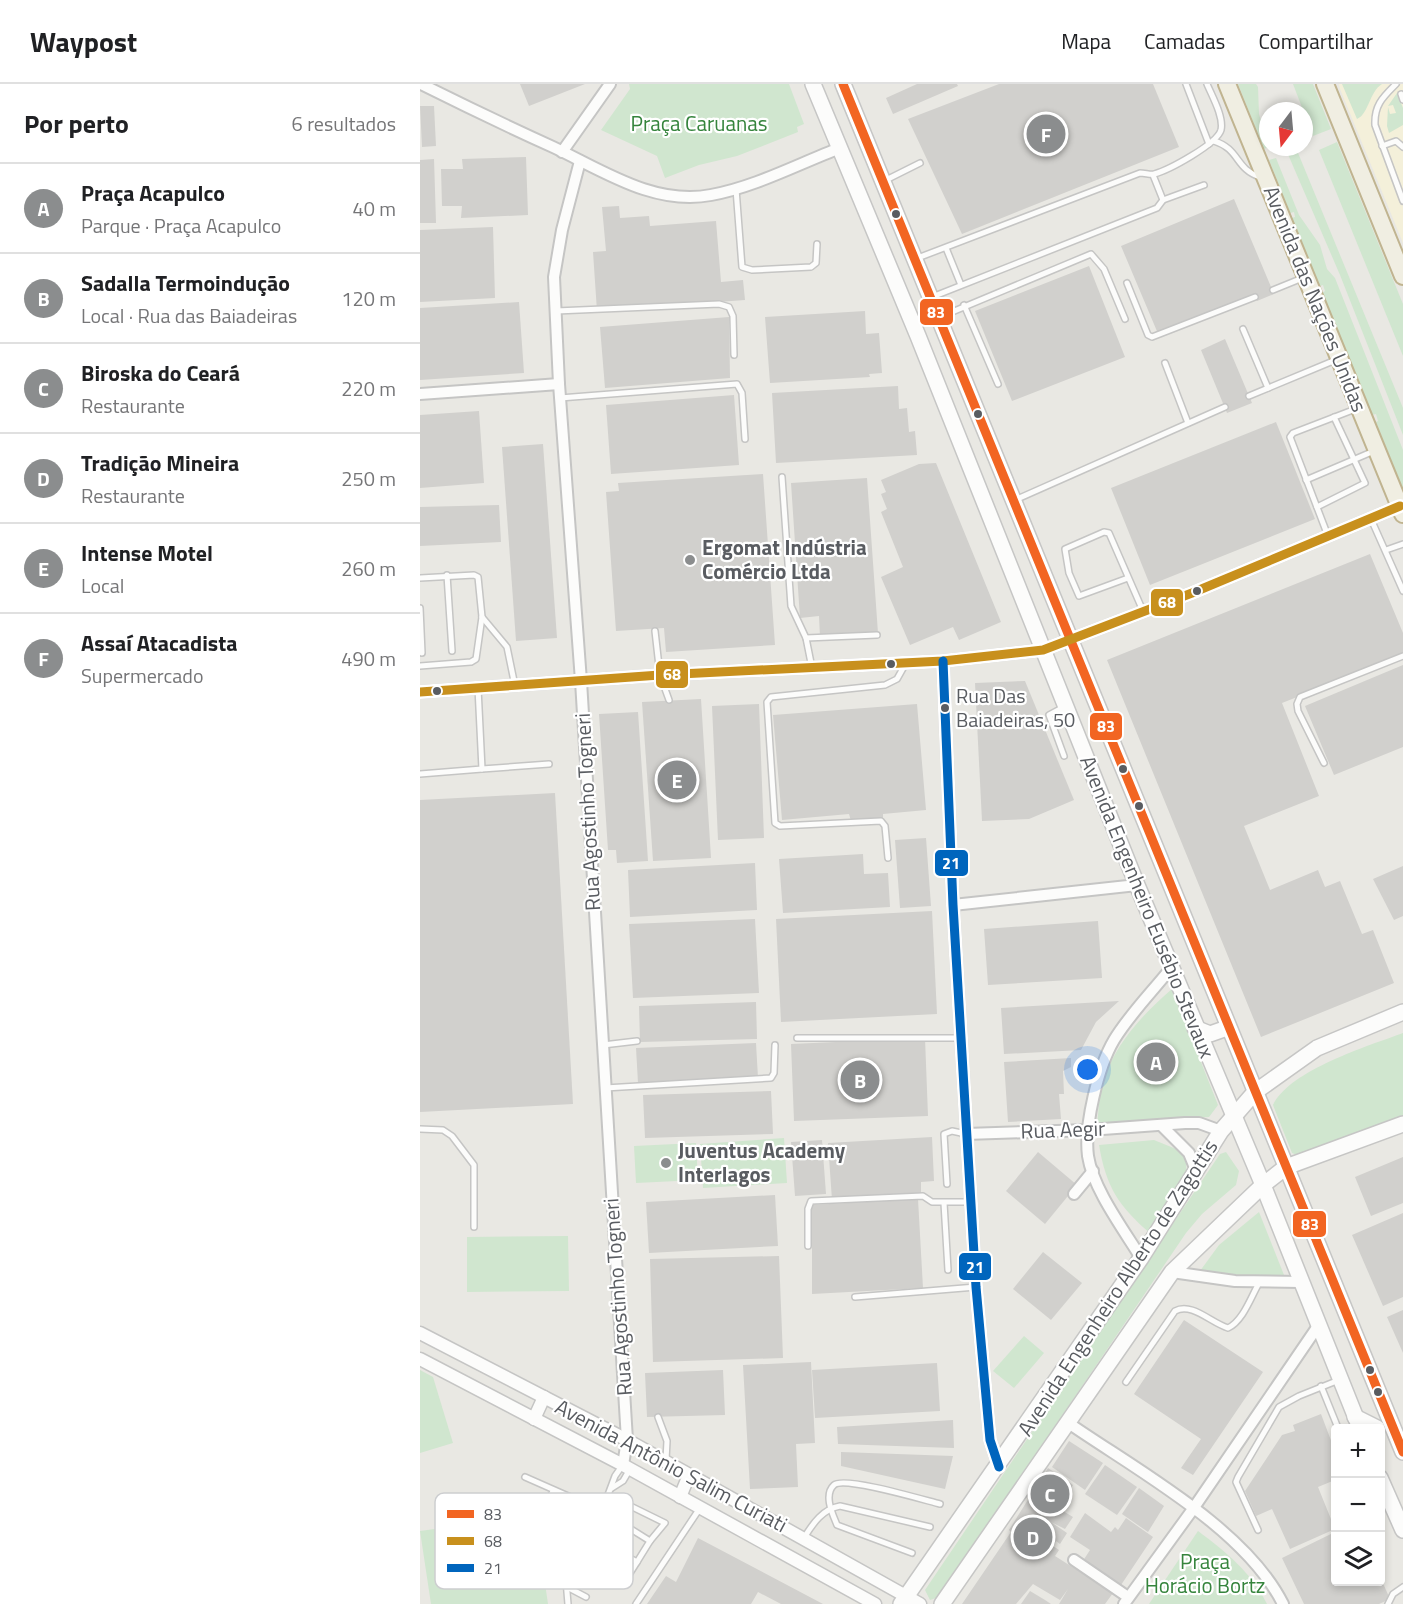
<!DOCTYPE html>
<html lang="pt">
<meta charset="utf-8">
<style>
body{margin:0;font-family:"Titillium Web",sans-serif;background:#f2f2f2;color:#202124}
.controls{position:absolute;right:18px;bottom:18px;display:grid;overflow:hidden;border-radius:6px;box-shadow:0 3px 9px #0003}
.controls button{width:54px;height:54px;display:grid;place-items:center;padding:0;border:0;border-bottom:2px solid #e0e0e0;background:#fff;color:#202124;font:30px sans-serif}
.compass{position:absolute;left:839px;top:18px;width:54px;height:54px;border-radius:50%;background:#fff;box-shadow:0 3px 9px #0003;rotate:196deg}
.you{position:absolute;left:668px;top:986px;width:21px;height:21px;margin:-15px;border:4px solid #fff;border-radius:50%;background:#1a73e8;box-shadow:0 0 0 9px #1a73e833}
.badge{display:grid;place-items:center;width:39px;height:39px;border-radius:50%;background:#8b8d8e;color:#fff;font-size:20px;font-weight:700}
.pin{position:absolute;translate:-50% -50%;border:3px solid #fff;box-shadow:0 2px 6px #0006}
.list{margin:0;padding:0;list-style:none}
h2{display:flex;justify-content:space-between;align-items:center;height:78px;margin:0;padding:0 24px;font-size:26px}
h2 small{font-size:20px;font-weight:400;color:#757577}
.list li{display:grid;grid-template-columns:39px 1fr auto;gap:18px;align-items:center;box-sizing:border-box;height:90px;padding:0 24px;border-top:2px solid #e0e0e0}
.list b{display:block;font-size:22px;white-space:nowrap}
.list p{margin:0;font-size:20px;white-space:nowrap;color:#757577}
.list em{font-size:20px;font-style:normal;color:#757577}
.icon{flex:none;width:33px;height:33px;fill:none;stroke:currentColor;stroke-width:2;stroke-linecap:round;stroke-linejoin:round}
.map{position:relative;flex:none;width:983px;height:1520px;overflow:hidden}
header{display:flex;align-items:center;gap:36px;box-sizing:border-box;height:84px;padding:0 30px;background:#fff;border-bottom:2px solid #e0e0e0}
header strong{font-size:28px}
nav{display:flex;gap:33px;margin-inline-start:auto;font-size:21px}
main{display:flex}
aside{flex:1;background:#fff}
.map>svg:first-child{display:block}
.commercial{fill:#f4f0da}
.green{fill:#d0e6cf}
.building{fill:#d1d0cd}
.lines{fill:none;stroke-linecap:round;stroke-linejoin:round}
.service-casing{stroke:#c5c5c4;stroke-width:8}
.minor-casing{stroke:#c5c5c4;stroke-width:14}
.tertiary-casing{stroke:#c5c5c4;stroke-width:15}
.secondary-casing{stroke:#c6c6c5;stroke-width:18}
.trunk-casing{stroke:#c0b490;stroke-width:20}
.service{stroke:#fcfcfb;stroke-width:5}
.minor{stroke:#fcfcfb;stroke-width:10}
.tertiary{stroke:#fcfcfb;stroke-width:12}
.secondary{stroke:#fcfcfb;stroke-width:15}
.trunk{stroke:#f0eee2;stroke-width:16}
.bus-1-casing{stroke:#fff;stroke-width:14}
.bus-2-casing{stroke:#fff;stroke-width:14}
.bus-3-casing{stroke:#fff;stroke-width:14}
.bus-1{stroke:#f26522;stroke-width:9}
.bus-2{stroke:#c8901d;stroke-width:9}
.bus-3{stroke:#0065bd;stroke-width:9}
.bus-dot{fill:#595c61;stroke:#fff;stroke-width:2}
.poi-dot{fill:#8b8d8e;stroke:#fff;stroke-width:2}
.labels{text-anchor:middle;stroke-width:4.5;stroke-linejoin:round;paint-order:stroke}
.bus-label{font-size:20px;fill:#595c61;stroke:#fff;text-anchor:start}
.park-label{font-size:21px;fill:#35843c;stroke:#fff}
.street-label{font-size:21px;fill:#595c61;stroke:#fff}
.poi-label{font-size:21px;font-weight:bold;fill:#595c61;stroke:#fff;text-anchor:start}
.key{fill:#fff;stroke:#cdced0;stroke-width:1.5}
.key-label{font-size:16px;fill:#595c61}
.line-badge{stroke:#fff;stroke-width:2}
.badge-label{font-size:16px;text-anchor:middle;font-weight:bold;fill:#fff}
</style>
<header>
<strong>Waypost</strong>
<nav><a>Mapa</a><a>Camadas</a><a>Compartilhar</a></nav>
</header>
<main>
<aside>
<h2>Por perto<small>6 resultados</small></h2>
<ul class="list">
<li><span class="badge">A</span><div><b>Praça Acapulco</b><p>Parque · Praça Acapulco</p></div><em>40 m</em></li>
<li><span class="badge">B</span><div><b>Sadalla Termoindução</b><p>Local · Rua das Baiadeiras</p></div><em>120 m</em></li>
<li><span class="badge">C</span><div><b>Biroska do Ceará</b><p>Restaurante</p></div><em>220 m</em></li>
<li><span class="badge">D</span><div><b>Tradição Mineira</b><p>Restaurante</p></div><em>250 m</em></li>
<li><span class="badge">E</span><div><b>Intense Motel</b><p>Local</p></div><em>260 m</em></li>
<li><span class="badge">F</span><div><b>Assaí Atacadista</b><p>Supermercado</p></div><em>490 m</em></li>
</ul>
</aside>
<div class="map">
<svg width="983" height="1520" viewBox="0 0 983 1520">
<rect width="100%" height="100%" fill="#e9e8e3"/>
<polygon class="commercial" points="919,0 983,0 983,159 920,5"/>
<g class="green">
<polygon points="209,0 369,0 384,40 377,43 378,48 317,72 279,81 245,94 237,72 181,46 210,5"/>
<polygon points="818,0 836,0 838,3 839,30 848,63 844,65"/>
<polygon points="873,0 893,0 911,45 893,52"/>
<path d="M 922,0 L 962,0 C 949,8 949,30 937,35 Z"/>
<polygon points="977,9 983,24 983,41 969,49 967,42 968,23 970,30 976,29 973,21 968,22"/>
<polygon points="917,58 983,220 983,272 899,66"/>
<polygon points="876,64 983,324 983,351 920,191 867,68"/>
<polygon points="856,74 879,131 900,161 907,185 915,194 983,366 983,405 956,338 958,337 956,330 952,331 902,209 905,207 903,201 900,202 872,134 875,133 874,128 870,129 849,76"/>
<path d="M 752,905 L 798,1021 L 789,1033 L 677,1039 C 679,1026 679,1010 683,997 C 696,959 722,931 752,905 Z"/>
<path d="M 983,949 L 983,1037 L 882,1073 L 872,1069 L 853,1021 C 870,986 948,962 983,949 Z"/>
<polygon points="364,1054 367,1099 283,1104 280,1060"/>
<path d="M 734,1056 L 761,1067 L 766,1079 L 767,1092 L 731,1150 C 699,1123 686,1103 679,1061 Z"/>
<polygon points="276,1059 278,1096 216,1099 214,1062"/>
<polygon points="806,1068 819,1087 816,1101 782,1130 766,1149 519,1513 510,1516 505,1506 800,1070"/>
<polygon points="839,1128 866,1196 821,1195 780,1187 799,1161"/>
<polygon points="148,1152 149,1207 47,1208 47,1153"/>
<polygon points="604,1252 624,1269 594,1304 573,1287"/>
<polygon points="0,1286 13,1293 33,1359 0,1369"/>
<polygon points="115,1431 128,1520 11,1520 0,1447"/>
<path d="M 778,1447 C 806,1468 831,1488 847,1520 L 729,1520 Z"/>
</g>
<g class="building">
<polygon points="100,0 165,0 109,22"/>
<polygon points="497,0 537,0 538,2 473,30 466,14"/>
<polygon points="579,0 733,0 759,63 542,150 488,35"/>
<polygon points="0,22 14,22 16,62 2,63"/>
<polygon points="106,73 108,131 41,134 42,122 22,122 21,85 43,85 42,75"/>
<polygon points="14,75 16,139 0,139 0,76"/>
<polygon points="814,115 854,210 837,217 835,212 739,252 701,162"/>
<polygon points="199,122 200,134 229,132 230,142 296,137 301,198 323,196 325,216 177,227 173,168 186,167 182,123"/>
<polygon points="73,143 75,214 0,218 0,146"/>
<polygon points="669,182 705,273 592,317 555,227"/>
<polygon points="99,218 104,289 0,296 0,224"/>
<polygon points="445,227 446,250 459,249 462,289 449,290 450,293 350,299 345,233"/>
<polygon points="309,233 310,294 185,304 180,243"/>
<polygon points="805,255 832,319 807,329 781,266"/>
<polygon points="478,302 479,325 487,324 489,348 495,347 497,371 356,379 352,309"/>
<polygon points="314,311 319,381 191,390 186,321"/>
<polygon points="59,327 64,399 0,404 0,331"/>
<polygon points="856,338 895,435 730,501 691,404"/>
<polygon points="123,360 137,554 96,557 82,363"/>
<polygon points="516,379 581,538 539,556 533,543 490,561 461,493 483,483 461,428 467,425 461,410 466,408 461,396 499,380"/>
<polygon points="343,390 355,561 246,568 244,544 196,547 186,408 199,407 198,399"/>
<polygon points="447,394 458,549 400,553 399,532 380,534 371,399"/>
<polygon points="79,421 81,458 0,462 0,423"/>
<polygon points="950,470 983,549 983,571 862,619 899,712 824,742 850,806 898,786 905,803 920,797 942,850 953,846 974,899 841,953 687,576"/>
<polygon points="983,581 983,663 914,691 885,622"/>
<polygon points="605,597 654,716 609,735 562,737 555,599"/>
<polygon points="281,615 291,774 233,777 222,618"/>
<polygon points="339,620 344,754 298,756 292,622"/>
<polygon points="497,620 506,726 463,730 463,737 431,737 429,730 362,736 353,631"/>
<polygon points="218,628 228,777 197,779 196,766 188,766 179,630"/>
<polygon points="135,709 153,1020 0,1028 0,716"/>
<polygon points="506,754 511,822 480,824 475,756"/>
<polygon points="443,770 444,790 468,789 470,823 363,829 359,775"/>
<polygon points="335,779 337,826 210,833 208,786"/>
<polygon points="983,782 983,832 974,836 953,795"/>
<polygon points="512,827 517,930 361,938 356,835"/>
<polygon points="335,835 339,909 213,914 209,840"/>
<polygon points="678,837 682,894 568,901 564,845"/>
<polygon points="699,917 676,938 661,966 584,970 581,924"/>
<polygon points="336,918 337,955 220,958 219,922"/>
<polygon points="505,954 508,1032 374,1037 371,960"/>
<polygon points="336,959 338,994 218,999 216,964"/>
<polygon points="651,974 651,983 643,987 644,1010 639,1010 641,1035 588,1038 584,978"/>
<polygon points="351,1007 353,1050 225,1054 223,1011"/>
<polygon points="512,1053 514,1097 501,1098 501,1111 412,1116 408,1059"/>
<polygon points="402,1056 406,1110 375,1112 371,1058"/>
<polygon points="618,1068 657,1101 625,1140 586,1107"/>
<polygon points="983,1073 983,1119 951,1132 935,1093"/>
<polygon points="355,1111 358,1162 229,1169 226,1118"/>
<polygon points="498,1115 503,1204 392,1210 392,1121"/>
<polygon points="983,1129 983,1213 963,1222 932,1151"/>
<polygon points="623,1168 662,1199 631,1236 593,1205"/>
<polygon points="359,1172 363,1274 233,1278 230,1175"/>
<polygon points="983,1226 983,1269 967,1233"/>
<polygon points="764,1236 843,1288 773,1391 761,1384 781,1355 714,1310"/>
<polygon points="391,1278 395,1359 376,1360 378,1403 330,1405 323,1281"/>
<polygon points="517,1279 520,1327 395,1334 392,1286"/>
<polygon points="303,1286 305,1331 227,1333 225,1289"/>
<polygon points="901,1330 915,1367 915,1396 898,1403 915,1445 870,1465 852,1425 836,1432 825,1407 862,1351 875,1347 873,1341"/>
<polygon points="533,1336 534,1364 418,1360 417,1343"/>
<polygon points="649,1357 683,1379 665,1406 632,1383"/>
<polygon points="421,1368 533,1372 525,1405 421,1382"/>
<polygon points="685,1381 717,1403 697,1431 665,1410"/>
<polygon points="628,1384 653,1401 638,1424 653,1433 645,1445 631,1438 647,1449 640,1460 636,1457 633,1462 639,1466 635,1472 693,1509 685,1520 639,1520 648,1505 640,1516 613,1500 596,1520 542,1520 591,1448 589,1446"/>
<polygon points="719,1404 744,1422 728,1448 702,1430"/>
<polygon points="665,1429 691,1448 695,1443 698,1446 706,1434 733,1453 699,1504 661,1480 670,1466 650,1453"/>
<polygon points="915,1448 915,1497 962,1497 970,1515 959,1520 884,1520 862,1474"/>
<polygon points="278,1454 403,1520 361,1520 338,1508 331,1520 227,1520 246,1492 256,1498"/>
<polygon points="610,1507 625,1516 631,1520 601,1520"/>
</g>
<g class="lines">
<defs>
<g id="service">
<polyline points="766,0 789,60"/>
<path d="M 976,0 C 963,13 954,21 955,41 L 983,117"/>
<polyline points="981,10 983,16"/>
<path d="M 794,57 C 820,65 815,85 840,93"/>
<polyline points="962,62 976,57 983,63"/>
<polyline points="464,97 500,79"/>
<polyline points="316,105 322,183 332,186 391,183 396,179 397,160"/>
<polyline points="743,116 784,101"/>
<polyline points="526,164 541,201"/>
<path d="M 495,175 L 720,89 C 725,89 731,91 734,90 C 749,86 797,60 801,46 C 804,33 792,12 787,0"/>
<polyline points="707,199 728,251 732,253 835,213"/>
<polyline points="853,206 885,193"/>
<polyline points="512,213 737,124 743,116 733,91"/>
<polyline points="544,221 578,300"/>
<polyline points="136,227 299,220 309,223 313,232 314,271"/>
<polyline points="520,233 671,170 684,185 705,235"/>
<polyline points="823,245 848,304"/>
<polyline points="745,279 768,339"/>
<polyline points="829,312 918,275"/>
<polyline points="140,314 317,300 322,309 325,355"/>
<polyline points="362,393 371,522 386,554 392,584"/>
<polyline points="886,396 954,367"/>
<polyline points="595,416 805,323"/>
<polyline points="897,423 945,399 914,333"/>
<polyline points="951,435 983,507"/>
<polyline points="908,452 870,353 873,349 938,324"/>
<polyline points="966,466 983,460"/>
<polyline points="27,491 32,567"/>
<polyline points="0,494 54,491 58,493 62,533 56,575 51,578 0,582"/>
<polyline points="708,494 659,512 649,489 645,465 684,448 689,449 723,527"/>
<polyline points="0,524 2,569"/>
<polyline points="62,533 87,563 95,602"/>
<polyline points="235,547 240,591 249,616"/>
<polyline points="386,554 457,551"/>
<polyline points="644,623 629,631 644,672"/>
<polyline points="904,679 878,627 877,620 880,613 983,572"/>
<polyline points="62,685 129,680"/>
<polyline points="0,690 62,685 58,604"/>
<polyline points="468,774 465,742 461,737 360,742 355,739 347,618 351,613 465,601 477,595 486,579"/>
<polyline points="377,954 541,954"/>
<polyline points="183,961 217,957"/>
<polyline points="185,1004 351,994 354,989 355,961"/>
<polyline points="0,1045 23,1046 32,1052 54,1081 54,1143"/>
<polyline points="527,1100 524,1050 532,1047 546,1050"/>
<polyline points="524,1119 528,1186"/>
<polyline points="388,1162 388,1125 391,1117 503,1112 512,1118 550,1118"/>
<polyline points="435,1213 556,1203"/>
<path d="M 706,1298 L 755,1227 C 772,1218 791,1239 808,1244 C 823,1237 831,1213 839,1199"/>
<polyline points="901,1302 918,1344"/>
<polyline points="238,1333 247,1357 246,1376"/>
<polyline points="105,1393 182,1427 230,1457 217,1478 132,1431 129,1416 133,1407"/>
<polyline points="192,1404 203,1397 210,1385"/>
<polyline points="188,1411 245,1439 230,1457"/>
<polyline points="182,1427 195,1392 202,1382"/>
<polyline points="838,1446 816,1398 818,1393 859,1323 879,1312 919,1296"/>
<path d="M 384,1454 C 393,1439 403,1425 420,1422 L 510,1443"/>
<path d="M 492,1469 L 417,1441 C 413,1431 403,1411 414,1401 C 424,1392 504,1416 520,1420"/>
<polyline points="147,1503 166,1513"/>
<polyline points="148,1520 144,1472 147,1471 203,1500 217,1478"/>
<polyline points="216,1520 280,1424"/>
<polyline points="968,1520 973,1510 983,1503"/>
</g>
<g id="minor">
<path d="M 1,0 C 45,22 89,43 133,63 C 182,86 234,122 291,111 C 335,103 378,80 420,64"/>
<polyline points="142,68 190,0"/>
<polyline points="160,77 142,146 134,193 139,300 161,597 207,1356 203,1381"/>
<polyline points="0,310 139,300"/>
<polyline points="523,577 533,821 556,1203 570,1356 579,1383"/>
<polyline points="0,608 240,591 523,577 623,566 772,509 980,422"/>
<polyline points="533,821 717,801"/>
<polyline points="741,1041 769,1069 776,1086"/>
<polyline points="546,1050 669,1046 765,1039 779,1039 801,1047"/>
<polyline points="654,1110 673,1087"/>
<path d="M 721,1174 C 704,1146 673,1105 668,1072 C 664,1042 678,983 694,956 C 709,931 732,908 751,884"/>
<polyline points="752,1188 815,1197 880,1198"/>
<path d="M 647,1338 C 716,1386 825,1444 863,1520"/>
<polyline points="654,1476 708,1513"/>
<polyline points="704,1520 773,1425 898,1242"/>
</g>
<g id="tertiary">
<polyline points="0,1249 207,1356 500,1520"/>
<polyline points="0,1275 203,1381 455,1520"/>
<polyline points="114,1335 124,1313"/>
<polyline points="260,1413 269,1391"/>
</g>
<g id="secondary">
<polyline points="393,0 498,252 717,801 843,1101 940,1344"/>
<polyline points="423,0 983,1368"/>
<polyline points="775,944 790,950 807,944"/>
<polyline points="935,1333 957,1344"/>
<polyline points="960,1394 983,1446"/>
<polyline points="481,1520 721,1174 801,1047 835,1008 897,964 983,928"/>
<polyline points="522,1520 752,1188 843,1101 866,1083 983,1040"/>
</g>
<g id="trunk">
<polyline points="807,0 983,430"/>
<polyline points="905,0 983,192"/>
</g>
</defs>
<use href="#service" class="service-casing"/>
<use href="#minor" class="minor-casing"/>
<use href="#tertiary" class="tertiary-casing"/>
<use href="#secondary" class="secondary-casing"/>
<use href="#trunk" class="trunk-casing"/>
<use href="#service" class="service"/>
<use href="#minor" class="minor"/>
<use href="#tertiary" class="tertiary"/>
<use href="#secondary" class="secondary"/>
<use href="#trunk" class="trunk"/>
<defs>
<polyline id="bus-1" points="423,0 983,1368"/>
<polyline id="bus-2" points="0,608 240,591 523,577 623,566 772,509 980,422"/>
<polyline id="bus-3" points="523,577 533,821 556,1203 570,1356 579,1383"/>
</defs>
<use href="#bus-1" class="bus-1-casing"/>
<use href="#bus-2" class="bus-2-casing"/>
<use href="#bus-3" class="bus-3-casing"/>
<use href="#bus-1" class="bus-1"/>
<use href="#bus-2" class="bus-2"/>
<use href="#bus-3" class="bus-3"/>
</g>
<g class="bus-dot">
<circle cx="476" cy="130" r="5"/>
<circle cx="558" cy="330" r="5"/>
<circle cx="777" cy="507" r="5"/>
<circle cx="471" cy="580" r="5"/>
<circle cx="17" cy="607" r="5"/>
<circle cx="525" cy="624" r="5"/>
<circle cx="703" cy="685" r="5"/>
<circle cx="719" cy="722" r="5"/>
<circle cx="950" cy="1286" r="5"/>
<circle cx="958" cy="1308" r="5"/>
</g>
<g class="poi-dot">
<circle cx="270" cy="476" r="6"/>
<circle cx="246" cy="1079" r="6"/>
</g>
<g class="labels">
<g class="bus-label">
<text x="536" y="619">Rua Das<tspan x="536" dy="24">Baiadeiras, 50</tspan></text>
</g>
<g class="park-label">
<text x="279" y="47">Praça Caruanas</text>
<text x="785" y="1485">Praça<tspan x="785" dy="24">Horácio Bortz</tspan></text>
</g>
<g class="street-label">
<text transform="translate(895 215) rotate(68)" y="7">Avenida das Nações Unidas</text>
<text transform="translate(168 728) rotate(-93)" y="7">Rua Agostinho Togneri</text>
<text transform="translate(727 823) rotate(68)" y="7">Avenida Engenheiro Eusébio Stevaux</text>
<text transform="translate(643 1046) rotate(-2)" y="7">Rua Aegir</text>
<text transform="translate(698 1204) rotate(-57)" y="7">Avenida Engenheiro Alberto de Zagottis</text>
<text transform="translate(198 1213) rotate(-94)" y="7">Rua Agostinho Togneri</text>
<text transform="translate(251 1382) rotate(28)" y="7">Avenida Antônio Salim Curiati</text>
</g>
<g class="poi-label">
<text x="282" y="471">Ergomat Indústria<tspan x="282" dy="24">Comércio Ltda</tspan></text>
<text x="258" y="1074">Juventus Academy<tspan x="258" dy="24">Interlagos</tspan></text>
</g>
</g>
<rect x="15" y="1409" width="198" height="96" rx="9" class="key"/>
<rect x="27" y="1426" width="27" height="8" fill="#f26522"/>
<rect x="27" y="1453" width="27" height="8" fill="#c8901d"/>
<rect x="27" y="1480" width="27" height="8" fill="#0065bd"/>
<g class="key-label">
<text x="64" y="1436">83</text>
<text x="64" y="1463">68</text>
<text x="64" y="1490">21</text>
</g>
<g class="line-badge">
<rect x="499" y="214" width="35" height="28" rx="6" fill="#f26522"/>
<rect x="730" y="504" width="34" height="29" rx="6" fill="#c8901d"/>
<rect x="235" y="576" width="34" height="29" rx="6" fill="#c8901d"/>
<rect x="669" y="628" width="34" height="29" rx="6" fill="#f26522"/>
<rect x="514" y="765" width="35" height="28" rx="6" fill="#0065bd"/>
<rect x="872" y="1126" width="35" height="28" rx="6" fill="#f26522"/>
<rect x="538" y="1168" width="34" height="29" rx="6" fill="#0065bd"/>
</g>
<g class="badge-label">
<text x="516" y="234">83</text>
<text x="747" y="524">68</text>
<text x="252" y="596">68</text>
<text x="686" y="648">83</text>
<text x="531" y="785">21</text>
<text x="890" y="1146">83</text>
<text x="555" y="1189">21</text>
</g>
</svg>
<div class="controls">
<button>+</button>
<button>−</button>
<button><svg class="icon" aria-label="layers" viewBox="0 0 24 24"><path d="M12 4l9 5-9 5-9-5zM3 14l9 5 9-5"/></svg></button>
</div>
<svg class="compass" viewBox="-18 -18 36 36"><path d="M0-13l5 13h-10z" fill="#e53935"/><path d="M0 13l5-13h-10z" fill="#757577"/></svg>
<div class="you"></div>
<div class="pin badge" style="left:736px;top:978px">A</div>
<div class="pin badge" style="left:440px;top:996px">B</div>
<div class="pin badge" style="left:630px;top:1410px">C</div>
<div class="pin badge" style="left:613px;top:1453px">D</div>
<div class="pin badge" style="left:257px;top:696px">E</div>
<div class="pin badge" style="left:626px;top:50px">F</div>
</div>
</main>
